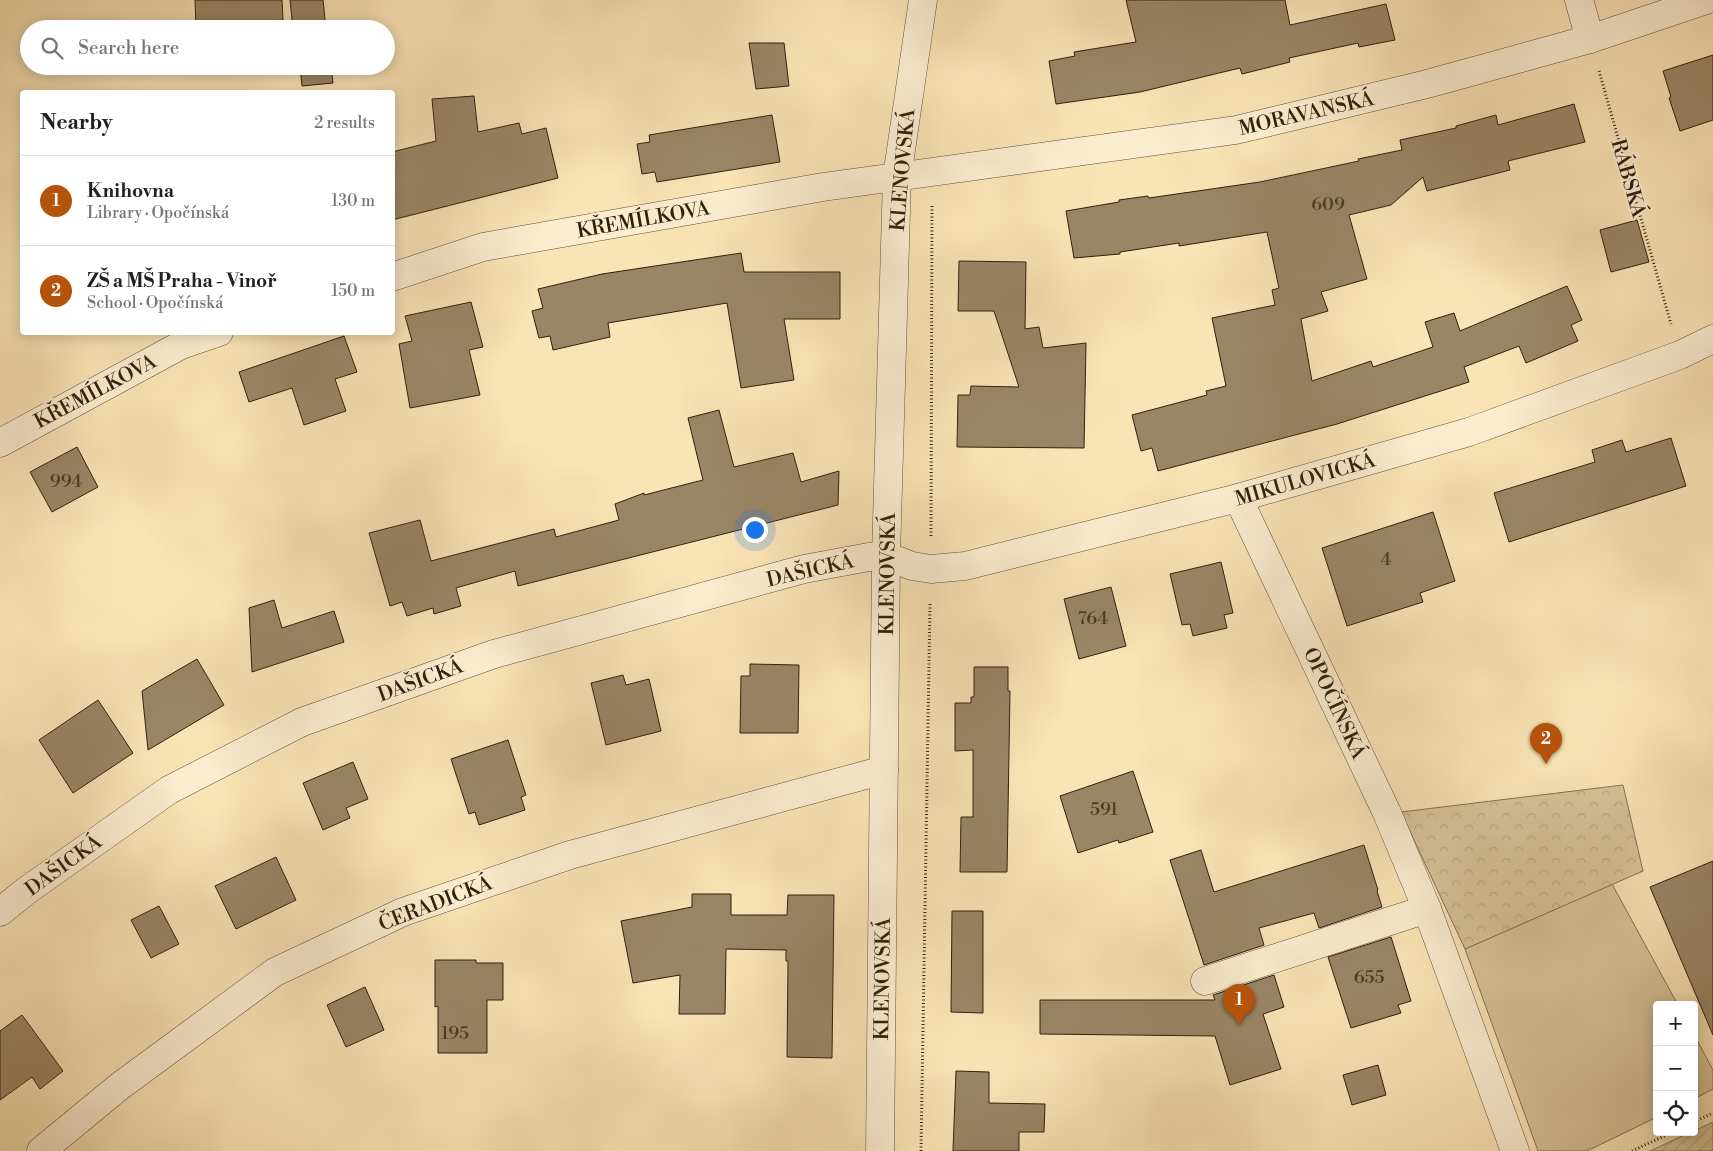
<!DOCTYPE html>
<meta charset="utf-8">
<style>
body{margin:0;font-family:"Libre Bodoni",serif;background:#f2f2f2;color:#202124}
.controls{position:absolute;right:15px;bottom:15px;display:grid;overflow:hidden;border-radius:5px;box-shadow:0 2px 12px #0003}
.controls button{width:45px;height:45px;display:grid;place-items:center;padding:0;border:0;border-bottom:1px solid #e0e0e0;background:#fff;color:#202124;font:25px sans-serif}
.you{position:absolute;left:754px;top:529px;width:18px;height:18px;margin:-12px;border:4px solid #fff;border-radius:50%;background:#1a73e8;box-shadow:0 0 0 8px #1a73e833}
.badge{display:grid;place-items:center;width:32px;height:32px;border-radius:50%;background:#b45309;color:#fff;font-size:16px;font-weight:700}
.pin{position:absolute;translate:-50% -41px;filter:drop-shadow(0 1px 2px #0008)}
.pin::after{content:'';position:absolute;top:26px;width:18px;height:15px;background:inherit;clip-path:polygon(0 0,100% 0,50% 100%)}
.list{margin:0;padding:0;list-style:none}
h2{display:flex;justify-content:space-between;align-items:center;height:65px;margin:0;padding:0 20px;font-size:21px}
h2 small{font-size:16px;font-weight:400;color:#757577}
.list li{display:grid;grid-template-columns:32px 1fr auto;gap:15px;align-items:center;box-sizing:border-box;height:90px;padding:0 20px;border-top:1px solid #e0e0e0}
.list b{display:block;font-size:19px;white-space:nowrap}
.list p{margin:0;font-size:16px;white-space:nowrap;color:#757577}
.list em{font-size:16px;font-style:normal;color:#757577}
.icon{flex:none;width:28px;height:28px;fill:none;stroke:currentColor;stroke-width:2;stroke-linecap:round;stroke-linejoin:round}
.map{position:relative;flex:none;width:1713px;height:1151px;overflow:hidden}
.search{position:absolute;background:#fff;box-shadow:0 2px 12px #0003;left:20px;top:20px;width:375px;height:55px;display:flex;align-items:center;gap:12px;box-sizing:border-box;padding:0 18px;border-radius:28px;color:#757577;font-size:19px}
.panel{position:absolute;background:#fff;box-shadow:0 2px 12px #0003;left:20px;top:90px;width:375px;height:245px;border-radius:5px}
.map>svg:first-child{display:block}
.grass{fill:#d7c399;stroke:#847254}
.forest{fill:url(#forest-crowns);stroke:#847254}
.garden{fill:url(#garden-furrows);stroke:#847254}
.building{fill:#998665;stroke:#31200e}
.lines{fill:none;stroke-linecap:round;stroke-linejoin:round}
.minor-casing{stroke:#635138;stroke-width:29}
.path{stroke:#31200e;stroke-width:3;stroke-dasharray:1 2.5;stroke-linecap:butt}
.minor{stroke:#fbedd0;stroke-width:28}
.labels{text-anchor:middle;stroke-width:4;stroke-linejoin:round;paint-order:stroke}
.number-label{font-size:18px;fill:#4b3a24}
.street-label{font-size:20px;fill:#31200e;stroke:#fbedd0}
</style>
<div class="map">
<svg width="1713" height="1151" viewBox="0 0 1713 1151">
<defs>
<pattern id="forest-crowns" width="20" height="18" patternUnits="userSpaceOnUse" patternTransform="scale(1.25)"><rect width="20" height="18" fill="#d7c399"/><path d="M2 6a3 3 0 1 1 6 0M12 15a3 3 0 1 1 6 0" fill="none" stroke="#b9a783"/></pattern>
<pattern id="garden-furrows" width="10" height="10" patternUnits="userSpaceOnUse" patternTransform="scale(1.25)"><rect width="10" height="10" fill="#d7c399"/><path d="M-1 1l2-2M0 10L10 0M9 11l2-2" fill="none" stroke="#b9a783"/></pattern>
</defs>
<rect width="100%" height="100%" fill="#f9e4b6"/>
<filter id="stains"><feTurbulence type="fractalNoise" baseFrequency=".004" numOctaves="4"/><feColorMatrix values="0 0 0 0 .2 0 0 0 0 .09 0 0 0 0 .02 0 0 0 .5 -.17"/></filter>
<radialGradient id="worn" r=".72"><stop offset=".6" stop-color="#630" stop-opacity="0"/><stop offset="1" stop-color="#630" stop-opacity=".3"/></radialGradient>
<g class="grass">
<polygon points="1612,884 1678,1005 1657,1005 1657,1117 1587,1151 1538,1151 1465,949"/>
<polygon points="1694,1034 1713,1070 1713,1089 1694,1099"/>
</g>
<polygon class="forest" points="1623,785 1643,871 1465,949 1401,812"/>
<polygon class="garden" points="1713,1122 1713,1151 1650,1151 1691,1132 1694,1132 1694,1131"/>
<g class="building">
<polygon points="195,0 282,0 283,20 196,29"/>
<polygon points="290,0 323,0 326,29 293,29"/>
<polygon points="1126,0 1285,0 1290,25 1386,4 1395,40 1359,47 1358,43 1289,58 1290,62 1242,74 1240,68 1140,92 1056,104 1049,61 1075,56 1074,52 1136,42"/>
<polygon points="749,43 784,43 789,86 756,89"/>
<polygon points="1713,55 1713,120 1680,131 1669,98 1671,97 1663,71"/>
<polygon points="297,66 331,66 333,83 302,86 300,67"/>
<polygon points="474,96 478,132 519,123 522,134 546,128 558,178 392,220 392,152 436,141 432,99"/>
<polygon points="1574,104 1585,142 1508,161 1510,170 1427,191 1423,177 1391,205 1349,215 1367,279 1321,292 1328,311 1301,319 1312,381 1371,361 1373,367 1433,347 1425,322 1454,313 1460,331 1567,286 1582,320 1571,325 1578,341 1526,363 1519,346 1464,367 1469,382 1337,424 1158,471 1152,448 1141,451 1132,415 1207,395 1206,391 1226,386 1212,318 1275,305 1272,290 1279,288 1267,232 1179,246 1179,243 1120,252 1120,254 1074,258 1066,211 1119,202 1119,200 1148,196 1149,198 1260,182 1359,161 1358,159 1402,150 1400,140 1456,128 1456,126 1496,115 1498,125"/>
<polygon points="772,115 780,162 657,182 655,172 642,174 637,144 650,142 649,135"/>
<polygon points="1637,220 1649,262 1611,272 1600,230"/>
<polygon points="741,253 744,272 840,272 840,319 784,319 794,380 741,388 727,303 608,323 610,337 553,350 550,336 539,338 532,311 543,308 538,289 602,274"/>
<polygon points="959,261 1026,262 1025,329 1039,327 1043,348 1086,343 1084,448 957,447 958,395 970,395 971,386 1019,387 994,311 958,311"/>
<polygon points="471,302 483,347 469,350 480,395 410,408 399,344 412,341 405,316"/>
<polygon points="344,336 357,372 335,379 346,411 304,425 292,388 249,402 239,372"/>
<polygon points="719,410 734,467 793,453 801,482 839,471 838,505 518,586 515,571 456,588 461,606 434,614 433,608 407,616 402,602 390,606 369,533 420,520 431,561 554,529 556,537 619,520 615,504 644,493 644,495 703,480 688,418"/>
<polygon points="1671,438 1686,486 1509,542 1494,493 1595,462 1592,450 1622,440 1626,452"/>
<polygon points="77,447 98,487 52,512 30,472"/>
<polygon points="1433,512 1455,581 1420,593 1423,602 1347,626 1322,548"/>
<polygon points="1221,562 1233,613 1224,615 1227,628 1193,636 1190,624 1182,625 1170,574"/>
<polygon points="1111,587 1126,646 1079,659 1064,599"/>
<polygon points="274,600 282,628 334,611 344,642 252,672 249,608"/>
<polygon points="197,659 224,705 148,750 142,691"/>
<polygon points="750,664 799,665 798,733 740,733 741,676 750,676"/>
<polygon points="974,667 1008,667 1008,691 1010,691 1007,872 960,872 961,817 973,817 973,750 955,751 955,703 971,703 971,697 974,697"/>
<polygon points="623,675 626,685 649,679 661,731 606,745 591,683"/>
<polygon points="98,700 133,753 73,793 39,740"/>
<polygon points="508,740 526,795 521,797 525,810 479,825 475,812 469,814 451,759"/>
<polygon points="353,762 368,799 346,808 350,818 323,830 303,783"/>
<polygon points="1133,771 1153,832 1119,843 1118,840 1078,853 1060,796"/>
<polygon points="1364,845 1378,890 1377,891 1382,907 1319,928 1314,913 1259,928 1264,945 1204,965 1170,860 1201,850 1214,892"/>
<polygon points="276,857 296,900 236,929 215,886"/>
<polygon points="1713,861 1713,1035 1650,887"/>
<polygon points="692,894 731,894 731,915 787,915 788,895 834,895 832,1058 787,1057 788,961 786,961 786,950 726,949 725,1014 679,1014 680,975 633,983 621,921 692,907"/>
<polygon points="159,906 179,944 151,958 131,920"/>
<polygon points="952,911 983,911 983,1013 951,1012"/>
<polygon points="1391,937 1411,1001 1398,1005 1401,1013 1351,1028 1328,957"/>
<polygon points="435,960 476,960 476,963 503,963 503,1000 487,1000 487,1053 438,1053 438,1006 435,1007"/>
<polygon points="1274,975 1284,1007 1263,1014 1281,1069 1230,1085 1215,1036 1040,1034 1040,1000 1215,1000 1213,995"/>
<polygon points="365,987 384,1030 346,1047 327,1005"/>
<polygon points="22,1015 63,1071 40,1089 32,1077 0,1100 0,1031"/>
<polygon points="1378,1065 1386,1095 1352,1105 1343,1075"/>
<polygon points="956,1071 989,1072 989,1103 1045,1104 1044,1132 1019,1132 1019,1151 953,1151"/>
</g>
<g class="lines">
<defs>
<g id="minor">
<polyline points="1579,0 1590,39"/>
<polyline points="392,277 483,247 823,187 1236,130 1427,84 1590,39 1706,0"/>
<polyline points="0,443 181,345 219,332"/>
<polyline points="1238,498 1387,813 1427,909 1515,1151"/>
<polyline points="0,912 26,891 169,790 302,722 494,654 804,569 869,557 886,556 912,566 931,569 965,566 1238,498 1469,432 1680,355 1713,339"/>
<polyline points="1205,981 1427,909"/>
<polyline points="41,1151 120,1086 275,972 403,912 570,855 884,770"/>
<polyline points="880,1151 886,556 897,177 923,0"/>
</g>
</defs>
<use href="#minor" class="minor-casing"/>
<g class="path">
<polyline points="1599,71 1671,324"/>
<polyline points="931,536 932,204"/>
<polyline points="1694,1122 1713,1113"/>
<polyline points="921,1151 930,602"/>
<polyline points="1632,1151 1673,1132"/>
</g>
<use href="#minor" class="minor"/>
</g>
<g class="labels">
<g class="number-label">
<text x="1328" y="210">609</text>
<text x="66" y="487">994</text>
<text x="1386" y="565">4</text>
<text x="1093" y="624">764</text>
<text x="1104" y="815">591</text>
<text x="1369" y="983">655</text>
<text x="455" y="1039">195</text>
</g>
<g class="street-label">
<text transform="translate(1306 113) rotate(-13)" y="7">MORAVANSKÁ</text>
<text transform="translate(902 170) rotate(-85)" y="7">KLENOVSKÁ</text>
<text transform="translate(1629 178) rotate(74)" y="7">RÁBSKÁ</text>
<text transform="translate(643 219) rotate(-10)" y="7">KŘEMÍLKOVA</text>
<text transform="translate(95 391) rotate(-28)" y="7">KŘEMÍLKOVA</text>
<text transform="translate(1305 479) rotate(-16)" y="7">MIKULOVICKÁ</text>
<text transform="translate(810 570) rotate(-13)" y="7">DAŠICKÁ</text>
<text transform="translate(887 574) rotate(-89)" y="7">KLENOVSKÁ</text>
<text transform="translate(420 680) rotate(-20)" y="7">DAŠICKÁ</text>
<text transform="translate(1335 703) rotate(65)" y="7">OPOČÍNSKÁ</text>
<text transform="translate(63 865) rotate(-36)" y="7">DAŠICKÁ</text>
<text transform="translate(435 903) rotate(-21)" y="7">ČERADICKÁ</text>
<text transform="translate(882 979) rotate(-89)" y="7">KLENOVSKÁ</text>
</g>
</g>
<rect width="100%" height="100%" filter="url(#stains)"/>
<rect width="100%" height="100%" fill="url(#worn)"/>
</svg>
<div class="controls">
<button>+</button>
<button>−</button>
<button><svg class="icon" aria-label="locate" viewBox="0 0 24 24"><circle cx="12" cy="12" r="6"/><path d="M12 2v4M12 18v4M2 12h4M18 12h4"/></svg></button>
</div>
<div class="you"></div>
<div class="pin badge" style="left:1239px;top:1025px">1</div>
<div class="pin badge" style="left:1546px;top:764px">2</div>
<div class="search"><svg class="icon" aria-label="search" viewBox="0 0 24 24"><circle cx="10" cy="10" r="6"/><path d="M15 15l6 6"/></svg>Search here</div>
<section class="panel">
<h2>Nearby<small>2 results</small></h2>
<ul class="list">
<li><span class="badge">1</span><div><b>Knihovna</b><p>Library · Opočínská</p></div><em>130 m</em></li>
<li><span class="badge">2</span><div><b>ZŠ a MŠ Praha - Vinoř</b><p>School · Opočínská</p></div><em>150 m</em></li>
</ul>
</section>
</div>
